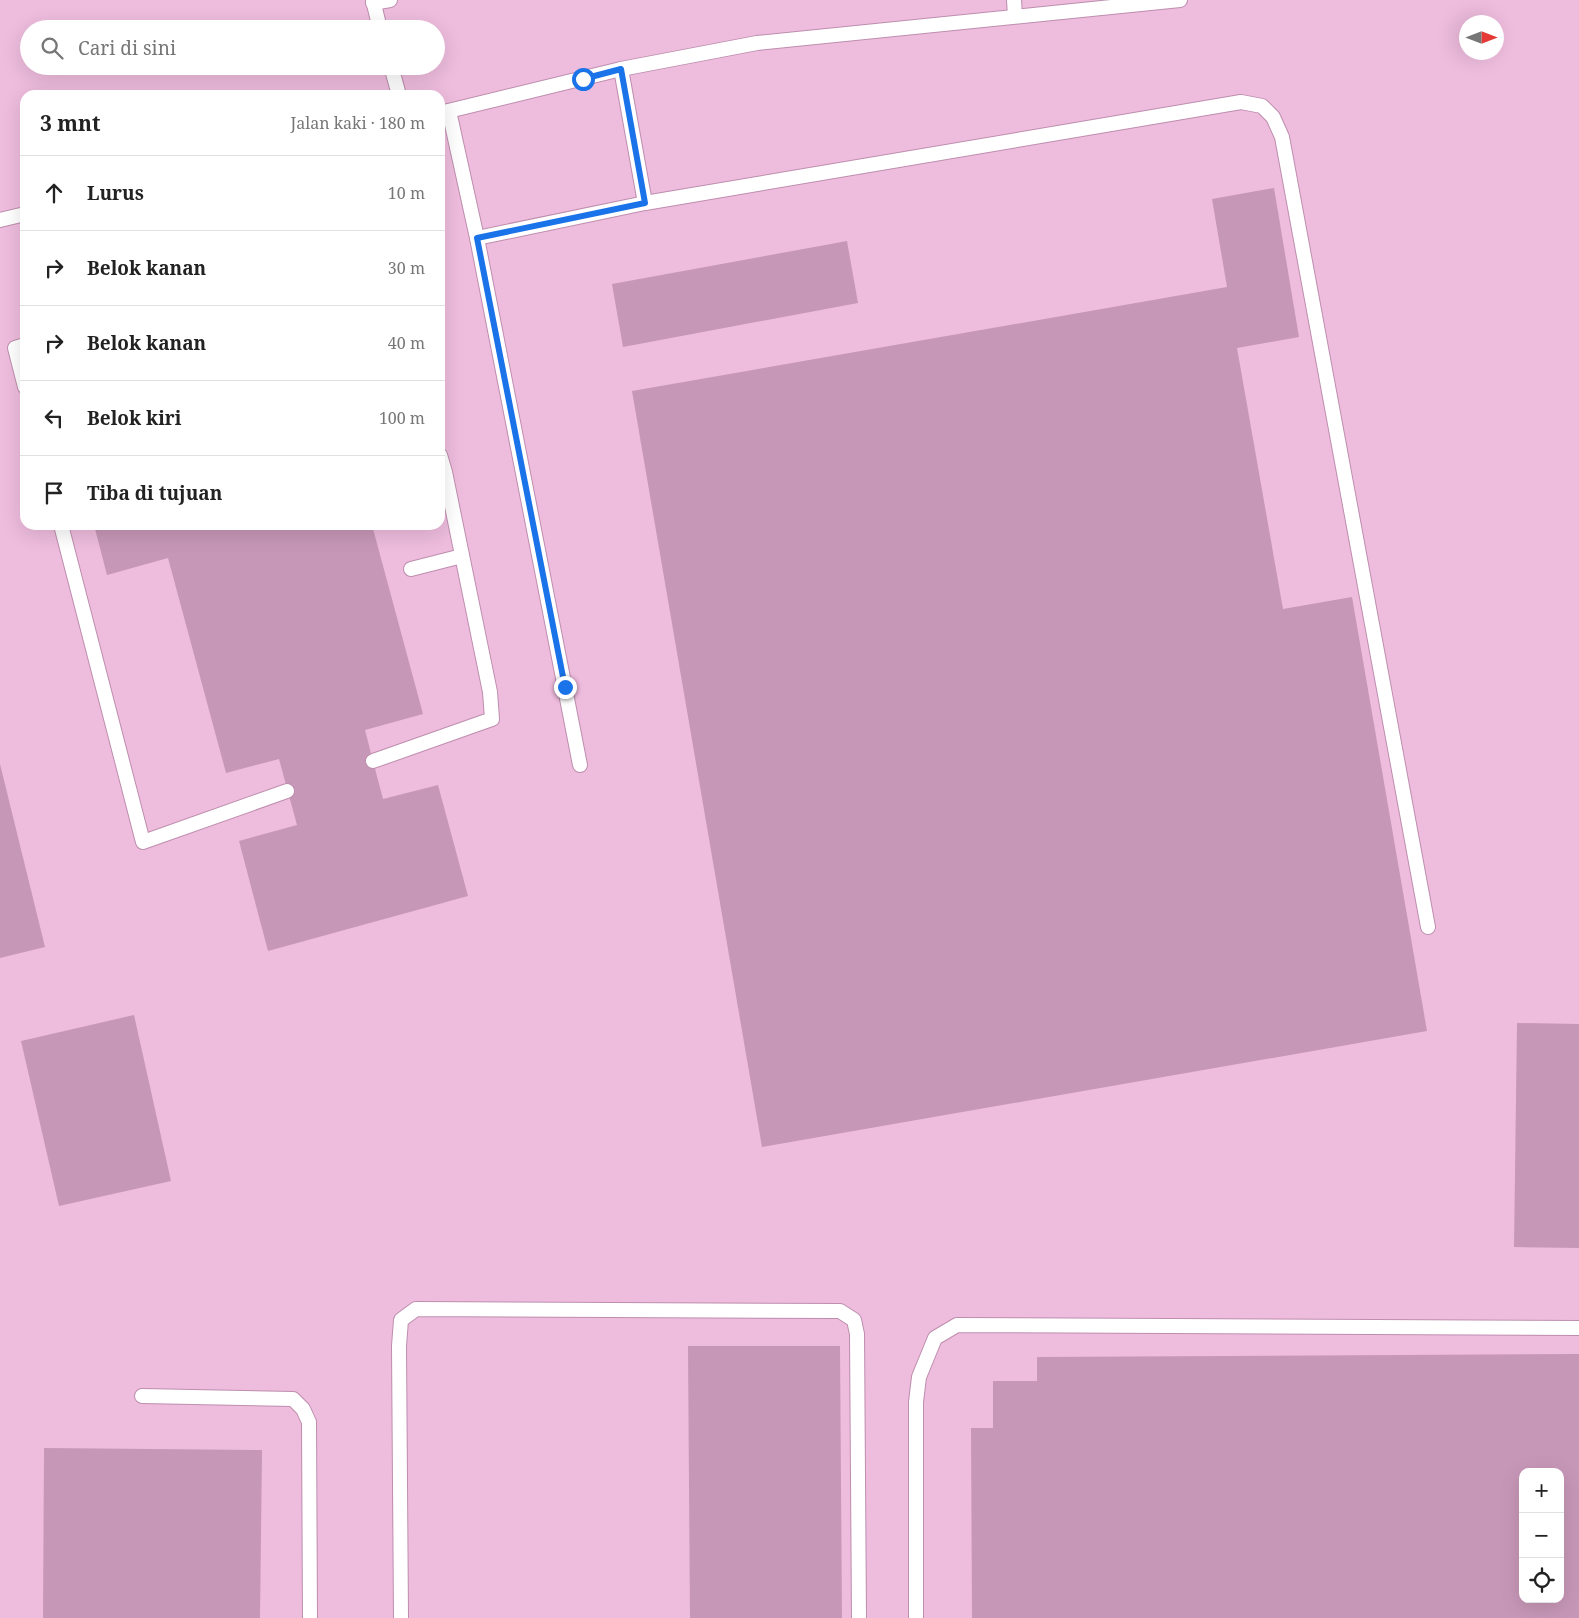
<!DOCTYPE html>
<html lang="id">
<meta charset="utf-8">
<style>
body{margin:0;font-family:"Noto Serif",serif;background:#f2f2f2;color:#222}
.controls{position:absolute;right:15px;bottom:15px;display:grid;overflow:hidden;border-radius:10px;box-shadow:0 5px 20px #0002}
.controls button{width:45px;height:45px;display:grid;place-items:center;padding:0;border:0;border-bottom:1px solid #e0e0e0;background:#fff;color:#222;font:25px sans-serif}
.compass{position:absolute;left:1459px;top:15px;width:45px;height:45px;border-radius:50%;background:#fff;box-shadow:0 5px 20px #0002;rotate:90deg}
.stop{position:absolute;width:15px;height:15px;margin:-11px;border:4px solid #1a73e8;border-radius:50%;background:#fff}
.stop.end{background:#1a73e8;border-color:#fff;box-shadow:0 1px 5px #0008}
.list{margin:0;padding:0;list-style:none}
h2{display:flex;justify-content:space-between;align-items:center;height:65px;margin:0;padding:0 20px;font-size:21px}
h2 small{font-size:16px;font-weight:400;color:#767676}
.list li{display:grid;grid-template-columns:32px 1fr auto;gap:15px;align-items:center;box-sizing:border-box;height:75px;padding:0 20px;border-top:1px solid #e0e0e0}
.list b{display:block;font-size:19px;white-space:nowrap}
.list em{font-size:16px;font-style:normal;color:#767676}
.icon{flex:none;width:28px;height:28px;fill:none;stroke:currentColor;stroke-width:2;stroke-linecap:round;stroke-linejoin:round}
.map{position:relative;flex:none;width:1579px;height:1618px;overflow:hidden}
.search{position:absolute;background:#fff;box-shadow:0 5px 20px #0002;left:20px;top:20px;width:425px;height:55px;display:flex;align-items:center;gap:12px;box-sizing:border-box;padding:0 18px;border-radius:28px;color:#767676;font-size:19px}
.panel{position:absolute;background:#fff;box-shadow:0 5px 20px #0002;left:20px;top:90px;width:425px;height:440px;border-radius:15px}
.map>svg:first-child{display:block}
.building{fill:#c797b7;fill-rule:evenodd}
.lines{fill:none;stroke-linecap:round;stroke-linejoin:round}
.service-casing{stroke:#be8eae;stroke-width:16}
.service{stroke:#fff;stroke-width:14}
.route{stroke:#1a73e8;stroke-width:6}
</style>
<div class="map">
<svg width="1579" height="1618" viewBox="0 0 1579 1618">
<rect width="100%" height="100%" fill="#eebcdd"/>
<g class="building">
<polygon points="1274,188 1299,337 1237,348 1283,609 1352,597 1427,1031 762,1147 632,391 1227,287 1212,199"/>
<polygon points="847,241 858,303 623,347 612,284"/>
<polygon points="94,525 372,525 423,714 365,730 373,761 383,799 438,785 468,896 268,951 239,841 297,825 279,759 226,773 168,558 107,575"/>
<polygon points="0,764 45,947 0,958"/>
<polygon points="134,1015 171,1181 59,1206 21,1041"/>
<polygon points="1517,1023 1579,1024 1579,1248 1514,1247"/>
<polygon points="688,1346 840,1346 842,1618 690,1618"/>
<path d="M 1579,1354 L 1579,1618 L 972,1618 L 971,1428 L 993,1428 L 993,1381 L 1037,1381 L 1037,1357 ZM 1523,1472 L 1560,1472 L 1560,1599 L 1523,1599 Z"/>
<polygon points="44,1448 262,1450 260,1618 43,1618"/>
</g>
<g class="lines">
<defs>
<g id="service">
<polyline points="373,0 380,29"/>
<polyline points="1014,0 1015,16"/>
<polyline points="373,3 390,0"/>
<polyline points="391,66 399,95"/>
<polyline points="621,69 645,203"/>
<polyline points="449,111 477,238 580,765"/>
<polyline points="440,113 621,69 757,43 1180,0"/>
<polyline points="0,220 25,214"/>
<polyline points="477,238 645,203 1241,102 1262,106 1273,117 1282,137 1428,927"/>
<polyline points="25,345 15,348 25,387"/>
<polyline points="61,525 143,842 287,791"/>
<polyline points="411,569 462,556"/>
<polyline points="373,761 492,719 490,692 445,472 440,455"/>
<polyline points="142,1396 293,1399 303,1409 309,1422 310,1618"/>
<polyline points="401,1618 399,1346 401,1320 416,1309 840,1311 854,1320 857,1334 859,1618"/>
<polyline points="916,1618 916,1402 919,1377 935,1338 957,1325 1579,1328"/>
</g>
</defs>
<use href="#service" class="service-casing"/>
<use href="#service" class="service"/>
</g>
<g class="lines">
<polyline class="route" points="565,687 477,238 645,203 621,69 583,79"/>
</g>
</svg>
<div class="controls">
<button>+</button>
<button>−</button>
<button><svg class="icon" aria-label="locate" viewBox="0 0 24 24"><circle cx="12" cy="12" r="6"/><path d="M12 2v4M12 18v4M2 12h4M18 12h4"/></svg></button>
</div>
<svg class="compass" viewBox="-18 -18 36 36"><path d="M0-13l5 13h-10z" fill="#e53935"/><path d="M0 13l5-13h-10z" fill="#767676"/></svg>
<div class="stop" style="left:583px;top:79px"></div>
<div class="stop end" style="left:565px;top:687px"></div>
<div class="search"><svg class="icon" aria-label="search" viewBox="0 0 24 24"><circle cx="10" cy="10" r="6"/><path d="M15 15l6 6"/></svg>Cari di sini</div>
<section class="panel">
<h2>3 mnt<small>Jalan kaki · 180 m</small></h2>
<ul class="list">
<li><svg class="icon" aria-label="ahead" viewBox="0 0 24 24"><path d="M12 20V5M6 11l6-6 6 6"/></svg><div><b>Lurus</b></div><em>10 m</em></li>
<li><svg class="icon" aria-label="right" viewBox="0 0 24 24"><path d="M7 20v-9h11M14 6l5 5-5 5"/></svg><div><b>Belok kanan</b></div><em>30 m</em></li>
<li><svg class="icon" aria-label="right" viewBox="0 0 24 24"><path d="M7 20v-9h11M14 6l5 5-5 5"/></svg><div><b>Belok kanan</b></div><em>40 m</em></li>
<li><svg class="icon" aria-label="left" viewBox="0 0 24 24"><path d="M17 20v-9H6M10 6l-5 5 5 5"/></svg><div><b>Belok kiri</b></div><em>100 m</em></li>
<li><svg class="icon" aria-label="arrive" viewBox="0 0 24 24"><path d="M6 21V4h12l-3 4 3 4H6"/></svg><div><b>Tiba di tujuan</b></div></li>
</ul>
</section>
</div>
